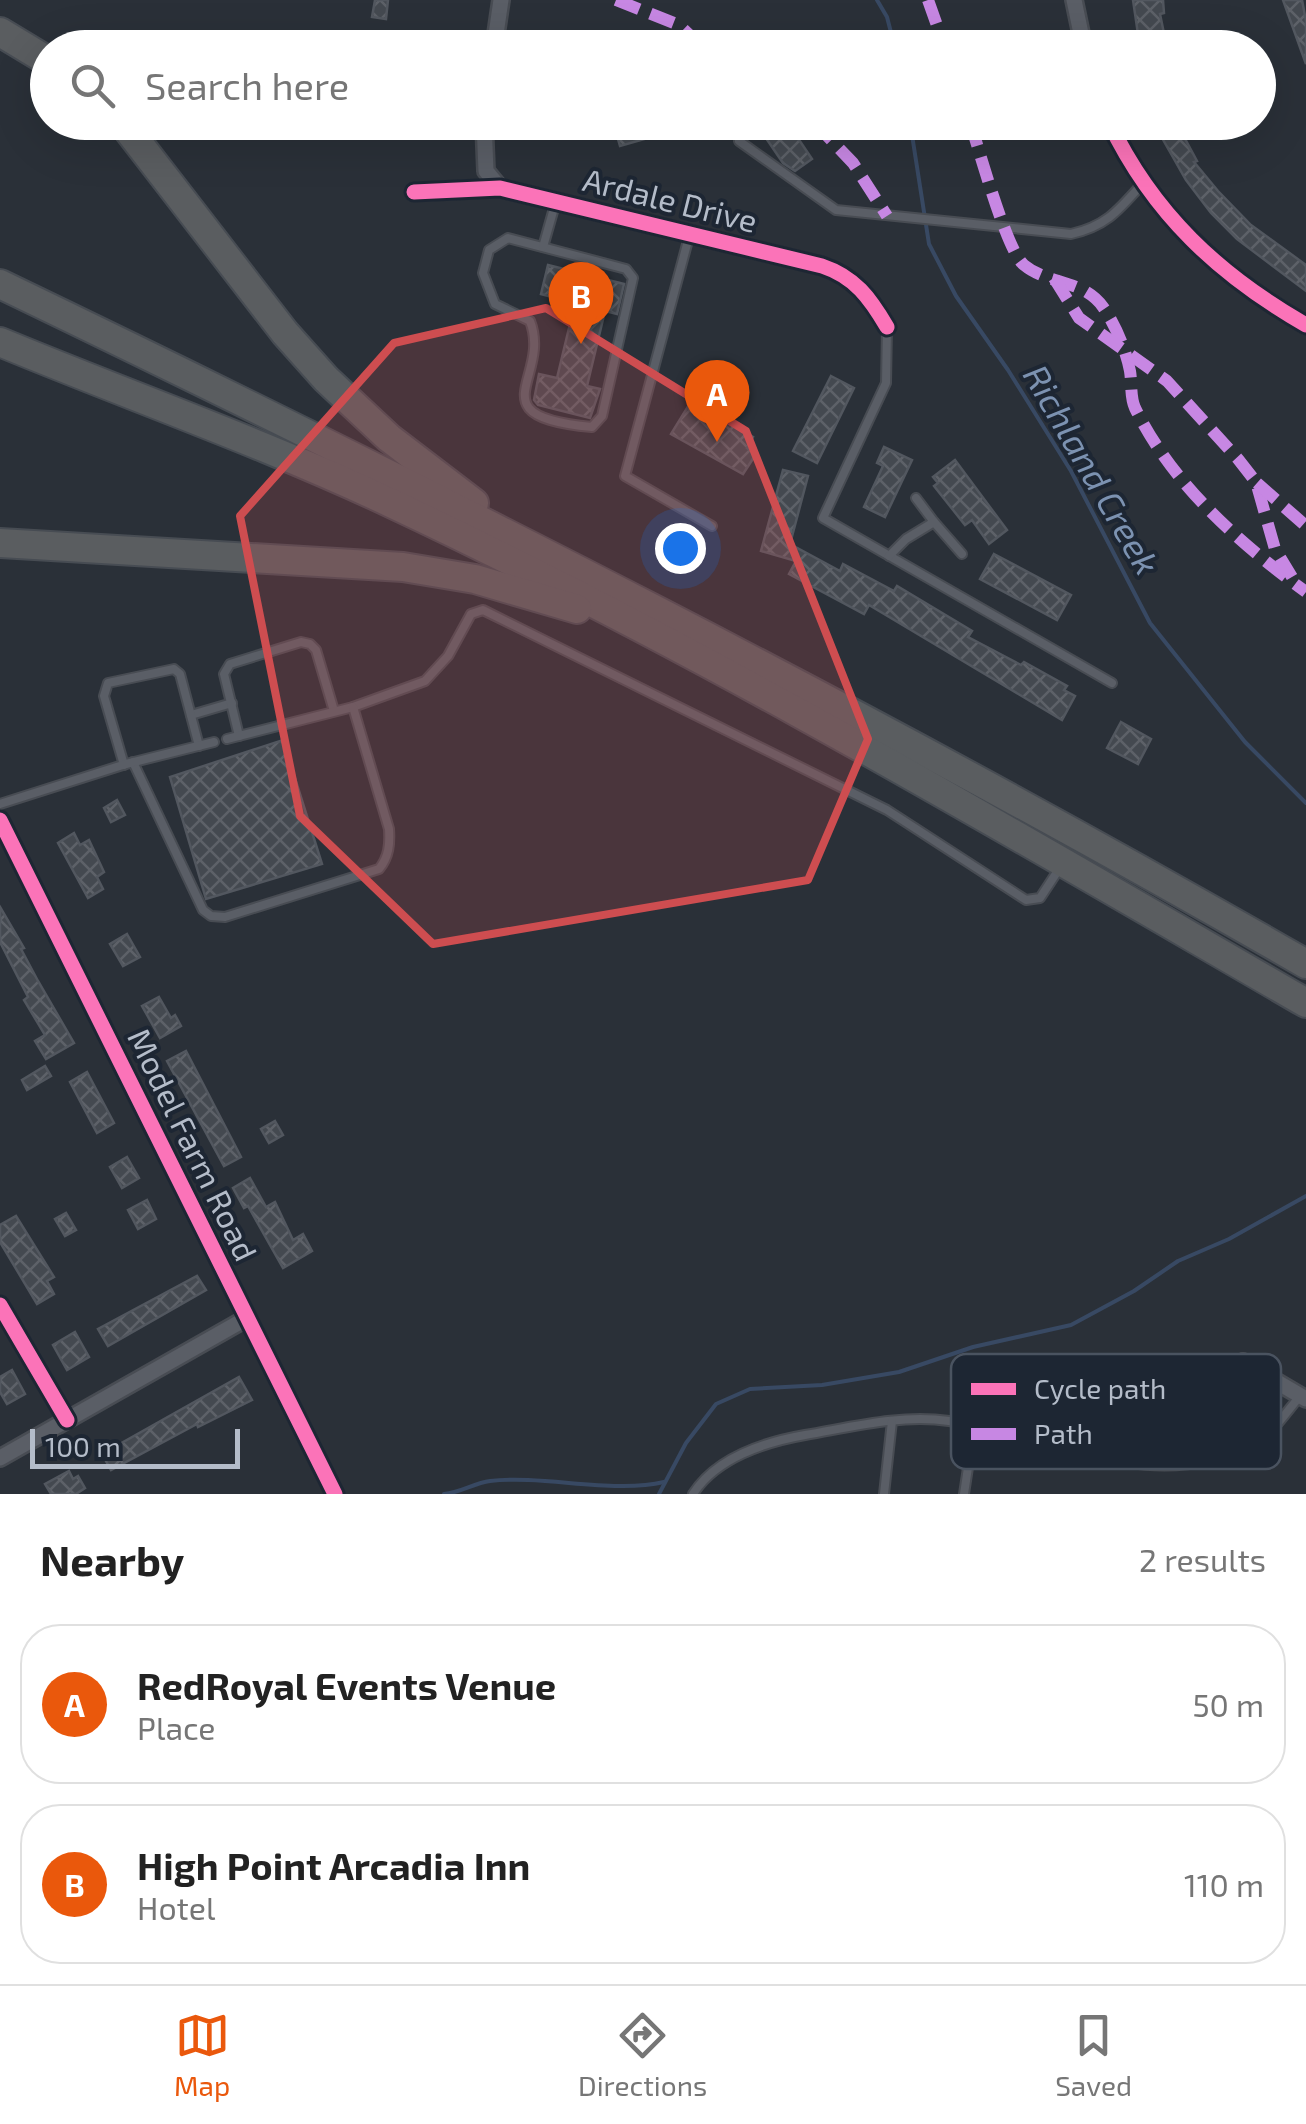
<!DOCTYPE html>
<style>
body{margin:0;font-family:"Exo 2",sans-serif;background:#f2f2f2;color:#222}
.scale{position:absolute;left:30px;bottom:25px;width:210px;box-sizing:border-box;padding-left:10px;border:5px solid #b4bcc9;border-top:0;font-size:28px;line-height:35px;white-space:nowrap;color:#b4bcc9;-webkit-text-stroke:8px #1d2633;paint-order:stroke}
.you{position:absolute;left:680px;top:548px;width:35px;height:35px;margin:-25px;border:8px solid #fff;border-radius:50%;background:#1a73e8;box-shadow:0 0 0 15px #1a73e833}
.badge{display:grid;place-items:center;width:65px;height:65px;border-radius:50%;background:#ea580c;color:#fff;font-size:32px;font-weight:700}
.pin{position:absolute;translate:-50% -82px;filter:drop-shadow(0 2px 5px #0008)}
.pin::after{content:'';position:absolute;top:52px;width:35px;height:30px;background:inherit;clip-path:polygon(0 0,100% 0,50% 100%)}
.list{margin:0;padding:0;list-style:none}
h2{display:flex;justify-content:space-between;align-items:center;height:130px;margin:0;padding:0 40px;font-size:42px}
h2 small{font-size:32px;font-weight:400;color:#767676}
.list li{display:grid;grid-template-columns:65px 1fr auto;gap:30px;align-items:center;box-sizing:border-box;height:160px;margin:0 20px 20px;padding:0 20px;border:2px solid #e0e0e0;border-radius:40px}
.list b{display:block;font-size:38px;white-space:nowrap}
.list p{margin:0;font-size:32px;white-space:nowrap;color:#767676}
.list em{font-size:32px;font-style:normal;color:#767676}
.icon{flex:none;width:55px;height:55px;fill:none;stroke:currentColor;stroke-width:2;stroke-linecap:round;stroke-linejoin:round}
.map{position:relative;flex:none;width:1306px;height:1494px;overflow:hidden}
.search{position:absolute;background:#fff;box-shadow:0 10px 40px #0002;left:30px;right:30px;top:30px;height:110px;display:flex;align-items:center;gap:25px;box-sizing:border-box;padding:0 35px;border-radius:55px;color:#767676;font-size:38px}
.sheet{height:490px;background:#fff}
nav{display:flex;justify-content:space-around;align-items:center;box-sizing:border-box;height:140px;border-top:2px solid #e0e0e0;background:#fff;font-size:28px;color:#767676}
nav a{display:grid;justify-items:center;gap:5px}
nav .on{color:#ea580c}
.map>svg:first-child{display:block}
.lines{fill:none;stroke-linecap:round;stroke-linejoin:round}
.stream{stroke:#384963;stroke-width:4}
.building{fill:url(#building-cross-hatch);stroke:#52575f;stroke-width:2.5}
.lane-casing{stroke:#484c53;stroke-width:12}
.street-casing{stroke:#484c53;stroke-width:20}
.highway-casing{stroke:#474c53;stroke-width:32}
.lane{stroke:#5a5e66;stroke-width:8}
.street{stroke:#5a5e66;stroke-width:15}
.highway{stroke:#5a5d60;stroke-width:28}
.quiet{stroke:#c787e3;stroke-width:12;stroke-dasharray:25 12;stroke-linecap:butt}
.cycleway-casing{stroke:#1d2633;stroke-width:21}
.cycleway{stroke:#fb73b8;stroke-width:15}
.marked{fill:#ce4d50;fill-opacity:0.2;stroke:#ce4d50;stroke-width:8;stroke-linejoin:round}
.labels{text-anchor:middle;stroke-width:8;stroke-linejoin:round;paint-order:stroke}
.street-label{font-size:32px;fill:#b4bcc9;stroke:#1d2633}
.water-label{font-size:35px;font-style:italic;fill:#7c92b1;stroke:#1d2633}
.key{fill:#1d2633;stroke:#4a5360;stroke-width:2.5}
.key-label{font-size:28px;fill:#b4bcc9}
</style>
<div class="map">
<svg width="1306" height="1494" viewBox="0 0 1306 1494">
<defs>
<pattern id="building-cross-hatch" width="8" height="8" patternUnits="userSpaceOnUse" patternTransform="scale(2.5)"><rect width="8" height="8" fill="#444950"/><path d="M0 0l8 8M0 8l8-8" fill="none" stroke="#5d6168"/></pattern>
</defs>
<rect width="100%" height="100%" fill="#2a3038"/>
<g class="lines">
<g class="stream">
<polyline points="877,0 887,17 895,48"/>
<polyline points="910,122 929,244 956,296 1008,370 1071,471 1150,623 1245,742 1306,803"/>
<path d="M 444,1494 C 460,1493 474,1483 490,1481 C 544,1475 614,1494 664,1482"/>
<polyline points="659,1494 686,1443 716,1404 750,1389 822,1385 899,1372 973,1347 1071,1325 1134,1291 1178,1261 1229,1239 1306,1196"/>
</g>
</g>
<g class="building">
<polygon points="375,0 388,0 386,19 372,17"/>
<polygon points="1133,0 1163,0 1164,13 1160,14 1167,48 1140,48"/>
<polygon points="1283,0 1302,0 1306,21 1306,64"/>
<polygon points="613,122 690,122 690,126 620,146"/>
<polygon points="755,122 787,122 812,159 795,171 783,163"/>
<polygon points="1153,122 1176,122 1197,161 1194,162 1218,191 1251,225 1306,265 1306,291 1237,239 1211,213 1186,180"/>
<polygon points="548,265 624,284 617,314 605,311 587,386 600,389 590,418 538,405 534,400 539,374 557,378 575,303 541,294"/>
<polygon points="831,376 854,388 817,463 793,451"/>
<polygon points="692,400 753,437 747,448 756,454 743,474 671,434"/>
<polygon points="884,447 912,460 885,517 864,507 883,466 877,463"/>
<polygon points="955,460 1007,530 989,544 972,520 965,525 934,486 938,483 933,477"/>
<polygon points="783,470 808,476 790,544 840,571 843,564 894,591 897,586 972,631 968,637 1021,665 1024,662 1067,686 1064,690 1075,696 1062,720 869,605 864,614 789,574 796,561 761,551"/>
<polygon points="994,554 1071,595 1057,620 980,579"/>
<polygon points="1121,722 1151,739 1138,764 1107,748"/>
<polygon points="283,740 322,864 206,899 170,777"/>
<polygon points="117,800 125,815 111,822 104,808"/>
<polygon points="74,833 80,845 89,840 104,872 97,877 103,889 88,898 58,843"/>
<polygon points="0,907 24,948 21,949 38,981 74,1043 46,1059 35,1041 45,1035 24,1000 28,997 0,942"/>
<polygon points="127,934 140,957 123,966 110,944"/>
<polygon points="159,997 171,1018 175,1015 181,1026 160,1038 142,1006"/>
<polygon points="186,1051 241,1157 224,1166 167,1061"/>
<polygon points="45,1066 51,1076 27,1090 22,1080"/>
<polygon points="87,1072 114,1123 97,1133 70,1082"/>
<polygon points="275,1121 283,1135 269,1143 261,1129"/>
<polygon points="127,1157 139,1178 122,1188 110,1167"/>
<polygon points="250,1178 266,1207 275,1202 293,1240 303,1234 312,1251 283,1268 248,1206 244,1208 233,1188"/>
<polygon points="147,1200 156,1219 138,1229 128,1210"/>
<polygon points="66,1213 76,1230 65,1236 55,1219"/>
<polygon points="16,1216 54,1277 47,1281 54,1294 37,1304 0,1242 0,1225"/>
<polygon points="197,1276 206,1290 108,1346 98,1329"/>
<polygon points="75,1332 89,1357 67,1370 53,1345"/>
<polygon points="12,1370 25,1394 7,1404 0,1392 0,1377"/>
<polygon points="239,1377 252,1400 198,1427 197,1424 111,1470 102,1454"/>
<polygon points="69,1471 73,1479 78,1476 85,1488 76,1494 51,1494 45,1484"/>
</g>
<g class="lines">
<defs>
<g id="lane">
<path d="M 739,141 L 836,210 L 1071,234 C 1106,226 1118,211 1142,184"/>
<polyline points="690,233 625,476 712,526"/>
<path d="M 508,238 L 626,269 L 633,278 L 602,416 L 592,427 C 474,416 552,378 530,321 L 495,304 L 483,273 L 489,250 Z"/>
<polyline points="543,247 556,201"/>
<polyline points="887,327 886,383 823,518 1112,683"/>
<polyline points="916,498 934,522"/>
<polyline points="889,556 906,539 934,522 962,554"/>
<polyline points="191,715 232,703"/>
<polyline points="239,736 224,674 230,664 301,642 310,644 316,650 334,711"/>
<polyline points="227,739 353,707 425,681 448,656 471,614 483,610 887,810 1026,900 1040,898 1061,866"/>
<path d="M 133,762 L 203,910 L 211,916 L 225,917 L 379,869 C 389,857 390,844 389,829 L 353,707"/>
<polyline points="124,765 104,696 108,683 174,669 180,674 199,746"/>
<polyline points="0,804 126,764 214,742"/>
<path d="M 693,1494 C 716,1458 765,1442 805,1435 C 852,1427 901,1414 949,1421 C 1062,1439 1144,1494 1255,1447 C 1272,1433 1286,1413 1300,1396"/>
<polyline points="884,1494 892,1421"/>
<polyline points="964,1494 974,1428"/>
</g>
<g id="street">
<polyline points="1074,0 1084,48"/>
<polyline points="494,48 501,0"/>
<polyline points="484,122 486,171 500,188"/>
<path d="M 1109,122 C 1153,214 1219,275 1306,325"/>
<path d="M 414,192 L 500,188 L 822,266 C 855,277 870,298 887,327"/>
<polyline points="0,820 335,1494"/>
<polyline points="0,1305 67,1420"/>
<polyline points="1243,1362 1306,1399"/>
<polyline points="0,1458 247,1318"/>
</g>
<g id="highway">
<polyline points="0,32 48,61"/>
<polyline points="122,122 285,333 326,379 389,438 474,503"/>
<path d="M 0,284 C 442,497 881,719 1306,964"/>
<path d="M 0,342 C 130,396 264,443 391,503 C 706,651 1005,829 1306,1003"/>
<polyline points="0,543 403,567 475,579 577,609"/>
</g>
</defs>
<use href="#lane" class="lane-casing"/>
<use href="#street" class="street-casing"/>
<use href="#highway" class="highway-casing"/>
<use href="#lane" class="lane"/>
<use href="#street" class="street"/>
<use href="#highway" class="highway"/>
<g class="quiet">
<polyline points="616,0 679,25 697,42 713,48"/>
<polyline points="928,0 945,48"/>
<polyline points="814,122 853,163 887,216"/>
<path d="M 970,122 C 979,149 1007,252 1024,265 C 1048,285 1083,279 1103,307 C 1115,324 1126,350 1130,371 C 1132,383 1130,397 1135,408 C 1173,485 1238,542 1306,592"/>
<polyline points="1054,278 1079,318 1167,381 1238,459 1256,482 1275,549 1292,577"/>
<polyline points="1257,483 1306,526"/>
</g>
<defs>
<g id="cycleway">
<path d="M 1109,122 C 1153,214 1219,275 1306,325"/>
<path d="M 414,192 L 500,188 L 822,266 C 855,277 870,298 887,327"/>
<polyline points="0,820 335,1494"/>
<polyline points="0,1305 67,1420"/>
</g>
</defs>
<use href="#cycleway" class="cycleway-casing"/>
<use href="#cycleway" class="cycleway"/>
</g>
<path class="marked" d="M 546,308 L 746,431 L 868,739 L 808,880 L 433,944 L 300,816 L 240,516 L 394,343 Z"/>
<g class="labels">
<g class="street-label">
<text transform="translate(670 201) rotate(14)" y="11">Ardale Drive</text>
<text transform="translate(192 1145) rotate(64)" y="11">Model Farm Road</text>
</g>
<g class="water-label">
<text transform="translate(1091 470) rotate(60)" y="12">Richland Creek</text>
</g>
</g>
<rect x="951" y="1354" width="330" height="115" rx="15" class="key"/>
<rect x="971" y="1383" width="45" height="12" fill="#fb73b8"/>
<rect x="971" y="1428" width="45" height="12" fill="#c787e3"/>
<g class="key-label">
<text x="1034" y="1399">Cycle path</text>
<text x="1034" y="1444">Path</text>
</g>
</svg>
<div class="scale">100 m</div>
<div class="you"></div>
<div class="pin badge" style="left:717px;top:442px">A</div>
<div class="pin badge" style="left:581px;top:344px">B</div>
<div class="search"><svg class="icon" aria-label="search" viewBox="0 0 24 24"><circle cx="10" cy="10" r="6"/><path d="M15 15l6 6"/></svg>Search here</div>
</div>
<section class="sheet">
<h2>Nearby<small>2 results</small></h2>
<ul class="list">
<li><span class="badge">A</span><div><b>RedRoyal Events Venue</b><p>Place</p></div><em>50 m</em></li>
<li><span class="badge">B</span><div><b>High Point Arcadia Inn</b><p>Hotel</p></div><em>110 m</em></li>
</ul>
</section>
<nav>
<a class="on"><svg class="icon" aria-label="map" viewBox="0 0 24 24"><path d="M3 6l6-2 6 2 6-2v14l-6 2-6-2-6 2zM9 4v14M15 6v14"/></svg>Map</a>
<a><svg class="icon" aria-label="directions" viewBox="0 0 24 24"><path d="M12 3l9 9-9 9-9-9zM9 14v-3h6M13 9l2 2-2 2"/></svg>Directions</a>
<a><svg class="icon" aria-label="saved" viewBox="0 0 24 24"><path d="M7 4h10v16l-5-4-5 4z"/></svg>Saved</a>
</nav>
